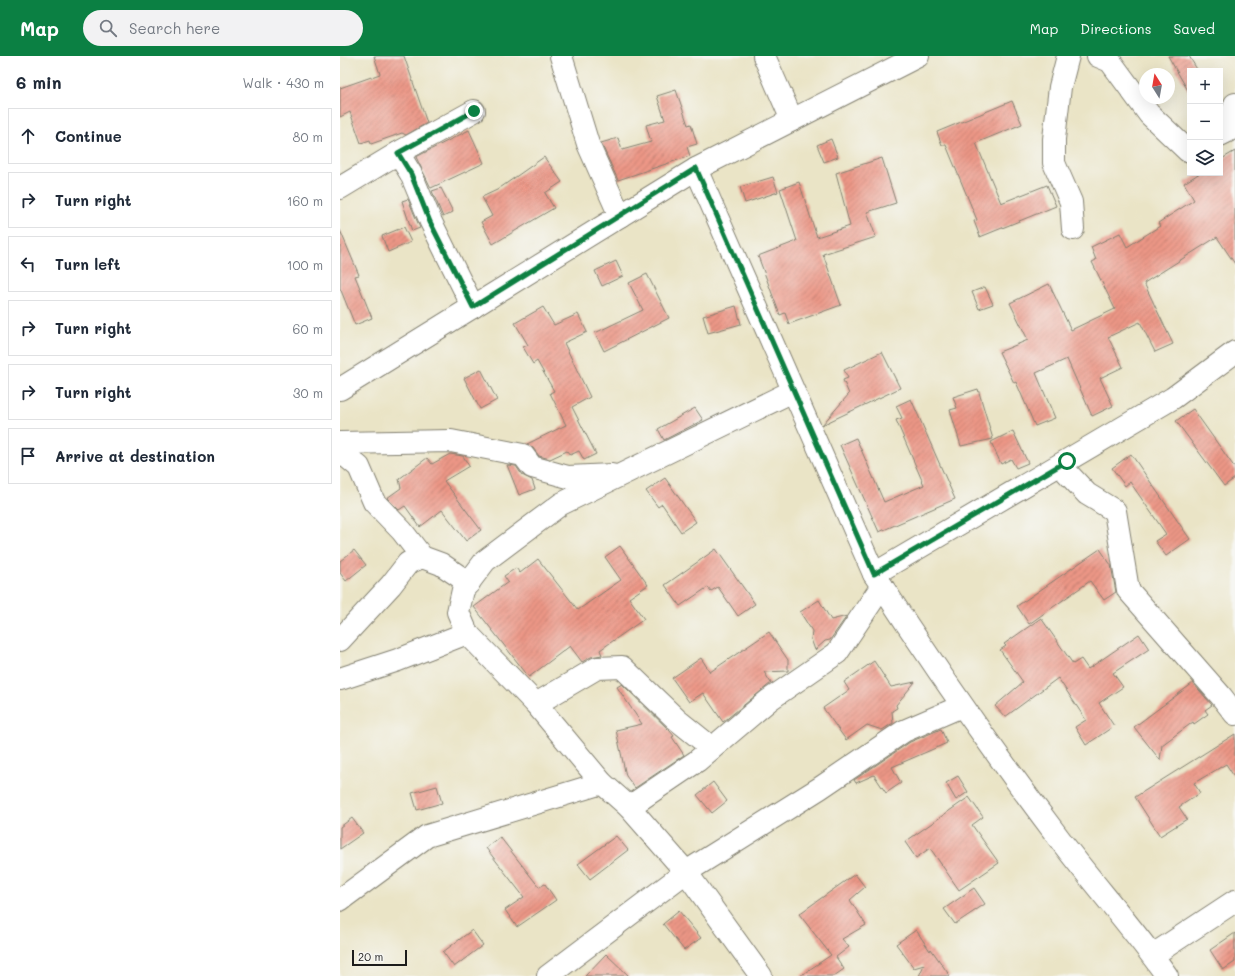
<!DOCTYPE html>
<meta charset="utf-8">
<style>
body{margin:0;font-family:Mali,sans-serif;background:#f2f2f3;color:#1f2937}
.controls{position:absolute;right:12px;top:12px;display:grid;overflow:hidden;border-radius:0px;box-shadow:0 4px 16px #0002}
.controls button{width:36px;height:36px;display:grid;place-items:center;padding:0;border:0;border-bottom:1px solid #e0e1e3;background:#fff;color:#1f2937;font:20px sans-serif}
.compass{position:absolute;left:799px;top:12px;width:36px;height:36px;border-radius:50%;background:#fff;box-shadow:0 4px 16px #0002;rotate:349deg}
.scale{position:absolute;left:12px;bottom:10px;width:55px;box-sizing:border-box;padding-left:4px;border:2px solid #1c1c1c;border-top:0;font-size:11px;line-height:14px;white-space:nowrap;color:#1c1c1c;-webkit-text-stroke:3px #f6f6f2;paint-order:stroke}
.stop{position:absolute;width:12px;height:12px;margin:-9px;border:3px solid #0b8043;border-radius:50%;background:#fff}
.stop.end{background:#0b8043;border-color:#fff;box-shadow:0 1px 4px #0008}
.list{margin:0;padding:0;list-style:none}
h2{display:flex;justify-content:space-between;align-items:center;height:52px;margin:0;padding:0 16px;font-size:17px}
h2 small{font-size:13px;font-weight:400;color:#747a83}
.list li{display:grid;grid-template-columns:26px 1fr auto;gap:12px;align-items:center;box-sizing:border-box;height:56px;margin:0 8px 8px;padding:0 8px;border:1px solid #e0e1e3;border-radius:0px}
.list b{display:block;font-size:15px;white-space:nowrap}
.list em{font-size:13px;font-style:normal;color:#747a83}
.icon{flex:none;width:22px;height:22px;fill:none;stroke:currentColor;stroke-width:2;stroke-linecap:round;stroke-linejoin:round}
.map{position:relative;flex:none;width:895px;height:920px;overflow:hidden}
header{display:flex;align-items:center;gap:24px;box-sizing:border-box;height:56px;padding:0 20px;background:#0b8043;color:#fff}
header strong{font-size:19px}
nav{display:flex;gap:22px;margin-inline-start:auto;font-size:14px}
.search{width:280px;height:36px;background:#f2f2f3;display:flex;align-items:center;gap:10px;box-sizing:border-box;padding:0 14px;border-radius:22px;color:#747a83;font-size:15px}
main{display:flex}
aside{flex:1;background:#fff}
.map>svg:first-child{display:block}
.building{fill:url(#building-hatch)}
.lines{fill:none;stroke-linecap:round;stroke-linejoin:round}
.minor-casing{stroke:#838071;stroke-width:24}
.minor{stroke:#fff;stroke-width:22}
.route{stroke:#0b8043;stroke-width:5}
</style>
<header>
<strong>Map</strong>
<div class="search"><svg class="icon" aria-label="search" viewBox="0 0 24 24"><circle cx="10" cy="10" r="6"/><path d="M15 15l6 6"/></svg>Search here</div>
<nav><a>Map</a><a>Directions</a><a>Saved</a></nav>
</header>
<main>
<aside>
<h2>6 min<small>Walk · 430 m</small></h2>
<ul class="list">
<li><svg class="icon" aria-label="ahead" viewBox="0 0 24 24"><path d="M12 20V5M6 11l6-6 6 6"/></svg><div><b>Continue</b></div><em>80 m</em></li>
<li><svg class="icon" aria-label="right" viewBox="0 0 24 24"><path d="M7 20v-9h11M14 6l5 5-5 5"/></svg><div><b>Turn right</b></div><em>160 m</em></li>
<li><svg class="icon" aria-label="left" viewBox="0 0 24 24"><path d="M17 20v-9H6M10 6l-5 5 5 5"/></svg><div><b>Turn left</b></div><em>100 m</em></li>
<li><svg class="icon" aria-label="right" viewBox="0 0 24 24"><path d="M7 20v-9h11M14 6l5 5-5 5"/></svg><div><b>Turn right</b></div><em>60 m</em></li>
<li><svg class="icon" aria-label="right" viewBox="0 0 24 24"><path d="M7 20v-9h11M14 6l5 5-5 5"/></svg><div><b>Turn right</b></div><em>30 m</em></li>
<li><svg class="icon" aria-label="arrive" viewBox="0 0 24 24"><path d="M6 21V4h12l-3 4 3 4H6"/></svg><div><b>Arrive at destination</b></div></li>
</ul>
</aside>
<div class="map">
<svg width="895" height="920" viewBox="0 0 895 920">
<defs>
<pattern id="building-hatch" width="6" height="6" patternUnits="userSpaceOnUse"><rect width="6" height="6" fill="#ec9686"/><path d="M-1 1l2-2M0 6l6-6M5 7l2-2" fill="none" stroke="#be7a6d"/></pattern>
</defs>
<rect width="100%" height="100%" fill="#f6f6f2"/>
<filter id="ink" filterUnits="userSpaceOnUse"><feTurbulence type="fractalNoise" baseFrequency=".025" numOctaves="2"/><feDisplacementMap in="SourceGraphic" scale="8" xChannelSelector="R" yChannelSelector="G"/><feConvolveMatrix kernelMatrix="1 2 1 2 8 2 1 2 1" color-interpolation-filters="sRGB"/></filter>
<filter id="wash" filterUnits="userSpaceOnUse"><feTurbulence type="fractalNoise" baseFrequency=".012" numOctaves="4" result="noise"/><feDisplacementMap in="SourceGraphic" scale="16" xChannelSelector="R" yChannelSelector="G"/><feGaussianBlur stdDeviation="0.9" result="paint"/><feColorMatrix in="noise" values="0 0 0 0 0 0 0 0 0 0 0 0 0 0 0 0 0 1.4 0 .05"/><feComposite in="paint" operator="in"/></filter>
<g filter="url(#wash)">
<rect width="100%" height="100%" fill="#eae4c6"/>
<g id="blocks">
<g class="building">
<polygon points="34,0 64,0 87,67 66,79 62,77 31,88 30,84 21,87 10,56 0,61 0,32 40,18"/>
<polygon points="828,0 849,0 858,15 850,15 850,38"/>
<polygon points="336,34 348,69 351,68 357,88 347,91 350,100 278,124 261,87 278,82 282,94 311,86 306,69 325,64 317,40"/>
<polygon points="672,45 682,68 636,87 661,147 707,129 716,150 640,181 634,165 637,164 606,89 602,89 597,76"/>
<polygon points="129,74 144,107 91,132 76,101"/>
<polygon points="491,83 498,101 484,106 477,89"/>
<polygon points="895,95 895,208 877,181 804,227 833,288 815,296 800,266 768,281 783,311 760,322 773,350 752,360 727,303 696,317 715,362 695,370 676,326 674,327 659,296 688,284 670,247 709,228 731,274 775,253 752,206 756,204 751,191 780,177 787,191 820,170 818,167 854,144 844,127 860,117 880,117 880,104"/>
<polygon points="204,101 222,126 205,137 214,152 153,188 141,166 152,160 142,141 157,134"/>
<polygon points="542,102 556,147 527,156 536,181 483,198 501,249 449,268 445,257 440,259 418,200 457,185 440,133 459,126 477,181 510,170 496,117"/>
<polygon points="433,121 438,136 405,147 400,131"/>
<polygon points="101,132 113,156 103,161 92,135"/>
<polygon points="68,143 80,172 72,175 62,145"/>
<polygon points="64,171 71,186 48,196 42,180"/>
<polygon points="0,174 19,219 15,220 32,262 15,269 0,232"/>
<polygon points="276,205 283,220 262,230 255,215"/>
<polygon points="307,218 329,262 264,295 255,277 303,254 289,227"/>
<polygon points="645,231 653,248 639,253 632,236"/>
<polygon points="396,250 401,268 368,277 363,260"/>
<polygon points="203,251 214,269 238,258 247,276 224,287 250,341 232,351 256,398 244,404 239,395 230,399 227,395 210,403 199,400 193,392 187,388 226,369 210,337 214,335 197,305 193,308 183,291 188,289 175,267"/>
<polygon points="542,296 560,332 482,369 509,338 503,324 508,322 504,314"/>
<polygon points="141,313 157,344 140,353 124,322"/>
<polygon points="638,333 653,383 621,390 610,354 617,352 613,341"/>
<polygon points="571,343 615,443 539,476 500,389 516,382 544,446 584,429 556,364 562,362 556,350"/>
<polygon points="355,352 363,364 324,384 318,373"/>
<polygon points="853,353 895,412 895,422 884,430 836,365"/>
<polygon points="673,375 688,407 676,412 671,403 661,408 651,386"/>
<polygon points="110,398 123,400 129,410 104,425 141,474 126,485 102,454 80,471 65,450 59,454 47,442 61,432 59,423 87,402 92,408"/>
<polygon points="791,398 850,483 826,500 815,485 826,478 790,426 785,430 772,412"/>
<polygon points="167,409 176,410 182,419 192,424 195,433 179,439"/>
<polygon points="325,422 356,466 341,476 322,448 318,451 306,435"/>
<polygon points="280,490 308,529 289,542 304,563 260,594 262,599 251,601 242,606 230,590 189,621 134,551 168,526 164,520 176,512 180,517 198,503 238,554 281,524 265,501"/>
<polygon points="376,493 415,548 398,560 378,531 371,535 368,531 340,550 325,529"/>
<polygon points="760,493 771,509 776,536 764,544 750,525 689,568 677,550"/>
<polygon points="14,494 26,509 6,525 0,517 0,505"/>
<polygon points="479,544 491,564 507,560 490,584 485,585 475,594 471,583 472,575 460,556"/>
<polygon points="701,562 733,608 741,603 748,613 799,578 809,593 773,617 783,631 759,647 774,670 746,689 735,671 746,664 718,622 665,661 655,650 683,626 660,594 666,590 664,588"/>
<polygon points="429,576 448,604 448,615 424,616 431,627 383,666 363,637 349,646 332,622 361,602 370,616"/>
<polygon points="534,605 551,631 575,626 556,649 557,652 552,655 553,667 542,674 527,669 506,684 483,652 509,634 504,626"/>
<polygon points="853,627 872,649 865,654 868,658 854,668 853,666 822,689 820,704 794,671"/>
<polygon points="282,628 330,675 334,680 332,681 344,699 295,732 286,720 276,674 302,668 277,631"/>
<polygon points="601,673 607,687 552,711 561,727 546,737 534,719 516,727 514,724 570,686"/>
<polygon points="895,678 895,722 886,708 854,727 860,737 839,751 847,763 820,780 795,741"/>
<polygon points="618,720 628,736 616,744 606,727"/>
<polygon points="373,726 387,745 372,757 357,739"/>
<polygon points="97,730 102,747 77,754 72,737"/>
<polygon points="629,741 643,761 632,769 659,807 619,834 590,792 576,802 565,786"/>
<polygon points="12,762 23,777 0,793 0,771"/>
<polygon points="276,780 288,794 250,823 238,808"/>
<polygon points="160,781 199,831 205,828 216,844 177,871 165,854 184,841 146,792"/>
<polygon points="515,818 525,831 510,844 526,869 502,883 509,891 496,901 504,913 494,920 460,920 491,899 459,858"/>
<polygon points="634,832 645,848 615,868 604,853"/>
<polygon points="339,855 361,882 344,894 323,868"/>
<polygon points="132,874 143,889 114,911 103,896"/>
<polygon points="576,874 590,895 591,893 610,920 579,920 584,909 574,912 556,888"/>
<polygon points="895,877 895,906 883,914 870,894"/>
<polygon points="266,898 289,920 245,920"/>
</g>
</g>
</g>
<g filter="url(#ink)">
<use href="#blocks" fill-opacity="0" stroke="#838071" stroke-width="1"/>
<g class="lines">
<defs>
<g id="minor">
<polyline points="221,0 248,88 280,160"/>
<polyline points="424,0 452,64"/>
<polyline points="728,0 720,31 714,83 714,107 731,146 733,173"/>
<polyline points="758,0 770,5 809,58 848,95 850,94"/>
<polyline points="880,79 888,75 895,48"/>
<polyline points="58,97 71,118 91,166 133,251"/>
<path d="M 356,113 L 534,518 C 593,609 655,698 721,785 C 755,830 794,873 827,920"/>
<polyline points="0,132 58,97 134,55"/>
<polyline points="0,333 356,113 578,0"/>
<polyline points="0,387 111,385 183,399 192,411 228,421 272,419"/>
<polyline points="0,395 19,411 34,446 62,475 82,501 101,508 129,527"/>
<polyline points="720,409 747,438 775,455 788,534 881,640 895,658"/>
<polyline points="534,518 833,342 895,296"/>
<polyline points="0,584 51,529 68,507 82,501"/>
<polyline points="0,623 58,604 127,577"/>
<polyline points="196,648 257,612 282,611 336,663 372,692"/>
<polyline points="289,751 357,705 429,644 497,597 542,530"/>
<polyline points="0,844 87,780 262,727"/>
<polyline points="813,899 895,845"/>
<polyline points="208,920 346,816 480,732 564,675 615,653 619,645"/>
<polyline points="421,920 346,816 289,751 262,727 196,648 127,577 118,556 123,534 145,505 221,448 453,335"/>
</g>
</defs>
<use href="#minor" class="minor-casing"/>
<use href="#minor" class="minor"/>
</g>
</g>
<g class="lines" filter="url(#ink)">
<polyline class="route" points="134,55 58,97 71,118 90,166 133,251 356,112 534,518 727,405"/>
</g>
</svg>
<div class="controls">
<button>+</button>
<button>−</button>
<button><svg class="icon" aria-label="layers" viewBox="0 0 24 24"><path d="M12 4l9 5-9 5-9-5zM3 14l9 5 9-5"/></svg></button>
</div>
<svg class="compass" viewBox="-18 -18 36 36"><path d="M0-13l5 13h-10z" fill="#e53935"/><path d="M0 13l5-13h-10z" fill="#747a83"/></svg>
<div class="scale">20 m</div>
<div class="stop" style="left:727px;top:405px"></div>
<div class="stop end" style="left:134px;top:55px"></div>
</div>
</main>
